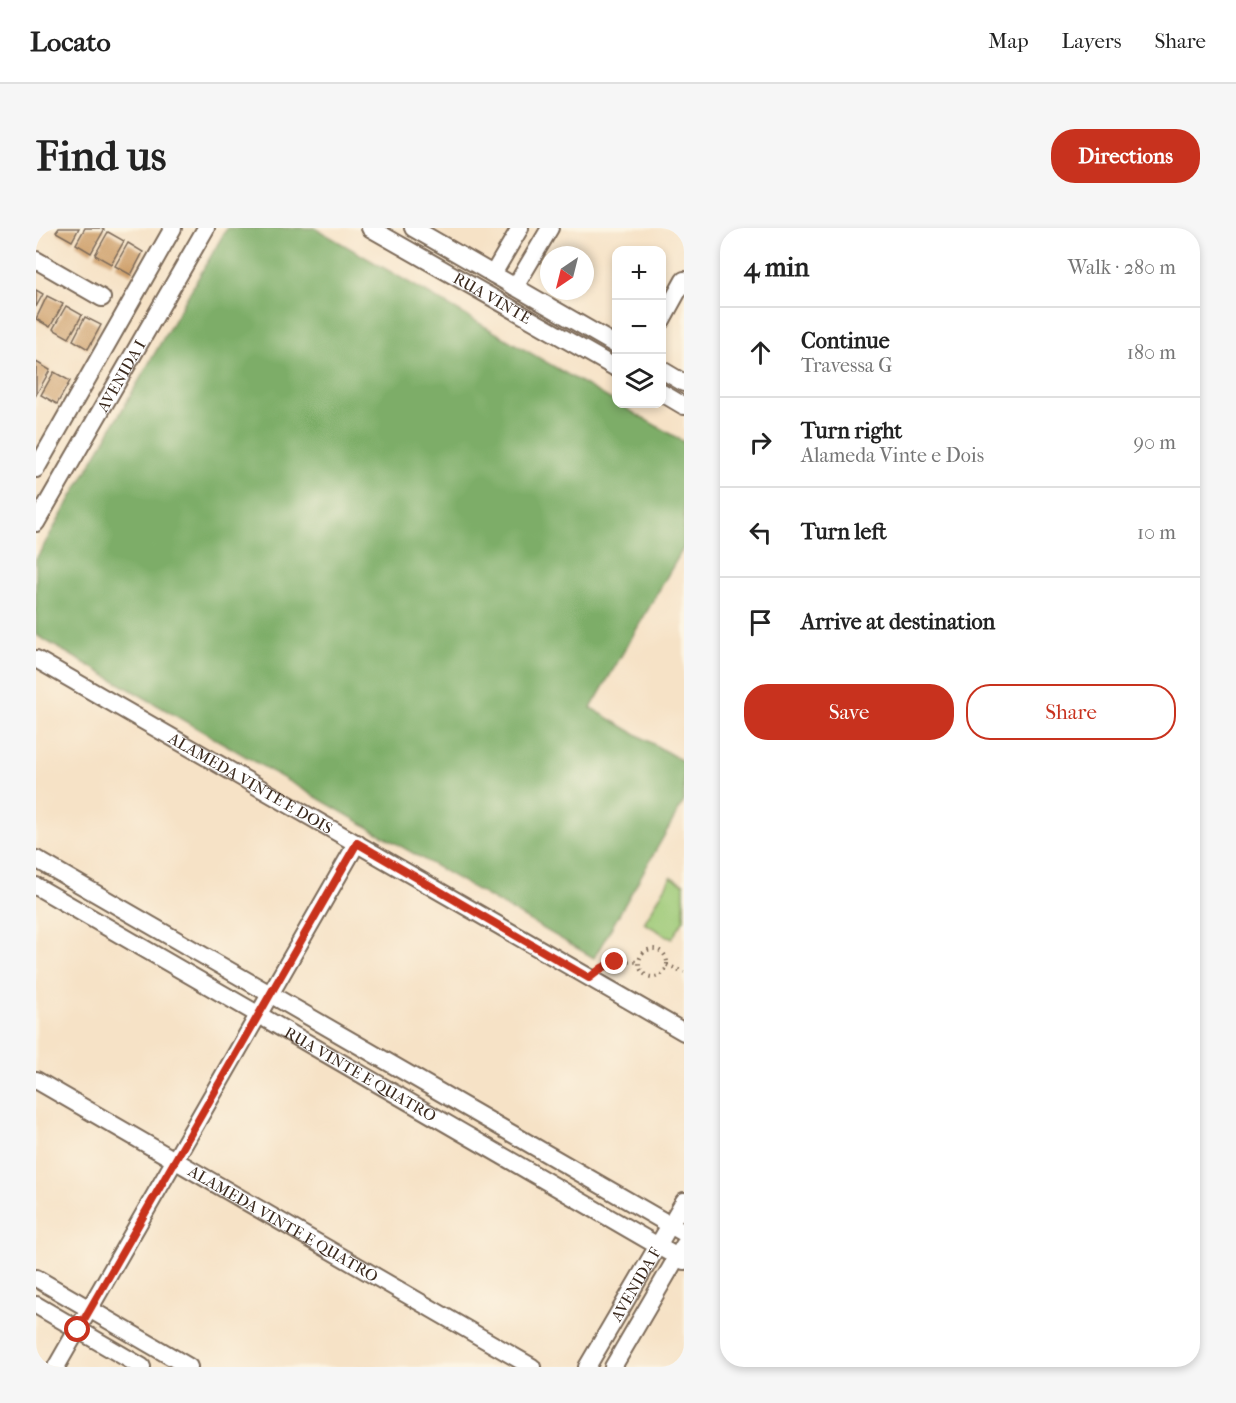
<!DOCTYPE html>
<meta charset="utf-8">
<style>
body{margin:0;font-family:"IM FELL French Canon",serif;background:#f6f6f6;color:#222}
.controls{position:absolute;right:18px;top:18px;display:grid;overflow:hidden;border-radius:12px;box-shadow:0 3px 9px #0003}
.controls button{width:54px;height:54px;display:grid;place-items:center;padding:0;border:0;border-bottom:2px solid #e0e0e0;background:#fff;color:#222;font:30px sans-serif}
.compass{position:absolute;left:504px;top:18px;width:54px;height:54px;border-radius:50%;background:#fff;box-shadow:0 3px 9px #0003;rotate:215deg}
.stop{position:absolute;width:18px;height:18px;margin:-14px;border:4px solid #c8321e;border-radius:50%;background:#fff}
.stop.end{background:#c8321e;border-color:#fff;box-shadow:0 2px 6px #0008}
.list{margin:0;padding:0;list-style:none}
h2{display:flex;justify-content:space-between;align-items:center;height:78px;margin:0;padding:0 24px;font-size:26px}
h2 small{font-size:20px;font-weight:400;color:#767676}
.list li{display:grid;grid-template-columns:39px 1fr auto;gap:18px;align-items:center;box-sizing:border-box;height:90px;padding:0 24px;border-top:2px solid #e0e0e0}
.list b{display:block;font-size:22px;white-space:nowrap}
.list p{margin:0;font-size:20px;white-space:nowrap;color:#767676}
.list em{font-size:20px;font-style:normal;color:#767676}
.actions{display:flex;gap:12px;padding:18px 24px}
.actions a{flex:1;padding:14px 0;border:2px solid #c8321e;border-radius:24px;text-align:center;font-size:21px;color:#c8321e}
.actions .main{background:#c8321e;color:#fff}
.icon{flex:none;width:33px;height:33px;fill:none;stroke:currentColor;stroke-width:2;stroke-linecap:round;stroke-linejoin:round}
.map{position:relative;flex:none;width:648px;height:1139px;overflow:hidden;border-radius:24px}
header{display:flex;align-items:center;gap:36px;box-sizing:border-box;height:84px;padding:0 30px;background:#fff;border-bottom:2px solid #e0e0e0}
header strong{font-size:28px}
nav{display:flex;gap:33px;margin-inline-start:auto;font-size:21px}
.intro{display:flex;align-items:center;justify-content:space-between;box-sizing:border-box;height:144px;padding:0 36px}
h1{margin:0;font-size:42px}
.button{padding:15px 27px;border-radius:24px;background:#c8321e;color:#fff;font-size:21px;font-weight:700}
main{display:flex;gap:36px;padding:0 36px}
aside{flex:1;background:#fff;border-radius:24px;box-shadow:0 3px 9px #0003}
.map>svg:first-child{display:block}
.green{fill:#9cc976;stroke:#6c7a4a;stroke-width:1.5}
.forest{fill:#7dad67;stroke:#5c6c42;stroke-width:1.5}
.building{fill:#cfa06c}
.lines{fill:none;stroke-linecap:round;stroke-linejoin:round}
.street-casing{stroke:#7c6a59;stroke-width:20}
.path{stroke:#7c6a59;stroke-width:4;stroke-dasharray:1.5 4.5;stroke-linecap:butt}
.street{stroke:#fff;stroke-width:16}
.route{stroke:#c8321e;stroke-width:8}
.labels{text-anchor:middle;stroke-width:4.5;stroke-linejoin:round;paint-order:stroke}
.street-label{font-size:16px;fill:#3b2a1e;stroke:#fcf5e5}
</style>
<header>
<strong>Locato</strong>
<nav><a>Map</a><a>Layers</a><a>Share</a></nav>
</header>
<div class="intro"><h1>Find us</h1><a class="button">Directions</a></div>
<main>
<div class="map">
<svg width="648" height="1139" viewBox="0 0 648 1139">
<rect width="100%" height="100%" fill="#fcf5e5"/>
<filter id="ink" filterUnits="userSpaceOnUse"><feTurbulence type="fractalNoise" baseFrequency=".0167" numOctaves="2"/><feDisplacementMap in="SourceGraphic" scale="12" xChannelSelector="R" yChannelSelector="G"/><feConvolveMatrix kernelMatrix="1 2 1 2 8 2 1 2 1" color-interpolation-filters="sRGB"/></filter>
<filter id="wash" filterUnits="userSpaceOnUse"><feTurbulence type="fractalNoise" baseFrequency=".008" numOctaves="4" result="noise"/><feDisplacementMap in="SourceGraphic" scale="24" xChannelSelector="R" yChannelSelector="G"/><feGaussianBlur stdDeviation="1.35" result="paint"/><feColorMatrix in="noise" values="0 0 0 0 0 0 0 0 0 0 0 0 0 0 0 0 0 1.4 0 .05"/><feComposite in="paint" operator="in"/></filter>
<g filter="url(#wash)">
<rect width="100%" height="100%" fill="#f6e2c6"/>
<polygon class="green" points="635,649 648,656 648,691 636,711 608,695"/>
<polygon class="forest" points="191,0 279,0 648,214 648,319 555,480 648,534 648,573 558,730 0,407 0,331"/>
<g id="blocks">
<g class="building">
<polygon points="23,0 43,0 36,13 20,4"/>
<polygon points="49,0 65,0 68,2 55,25 40,16"/>
<polygon points="72,4 88,13 75,36 59,27"/>
<polygon points="92,15 107,24 95,47 79,38"/>
<polygon points="0,62 7,66 0,79"/>
<polygon points="11,68 27,76 14,99 0,91"/>
<polygon points="30,78 46,87 33,110 17,101"/>
<polygon points="49,89 65,97 52,121 37,112"/>
<polygon points="0,134 14,142 0,167"/>
<polygon points="18,144 34,153 21,176 5,167"/>
</g>
</g>
</g>
<g filter="url(#ink)">
<use href="#blocks" fill-opacity="0" stroke="#7c6a59" stroke-width="1.5"/>
<g class="lines">
<defs>
<g id="street">
<path id="s1" d="M 334,0 L 580,140"/>
<polyline points="377,0 580,117"/>
<polyline points="0,32 66,70"/>
<polyline points="457,46 484,0"/>
<polyline points="479,59 514,0"/>
<polyline points="626,92 648,52"/>
<polyline points="626,142 648,155"/>
<polyline points="626,165 648,178"/>
<polyline points="0,241 137,0"/>
<path id="s2" d="M 0,295 L 170,0"/>
<path id="s3" d="M 0,431 L 648,804"/>
<polyline points="0,631 648,1005"/>
<path id="s4" d="M 0,658 L 648,1033"/>
<path id="s5" d="M 0,852 L 496,1139"/>
<polyline points="0,1050 153,1139"/>
<polyline points="0,1077 106,1139"/>
<polyline points="20,1139 321,615"/>
<path id="s6" d="M 551,1139 L 648,973"/>
<polyline points="577,1139 648,1017"/>
</g>
</defs>
<use href="#street" class="street-casing"/>
<g class="path">
<circle cx="617" cy="735" r="14"/>
<polyline points="631,737 648,744"/>
<polyline points="569,738 585,733 604,734"/>
</g>
<use href="#street" class="street"/>
</g>
</g>
<g class="lines" filter="url(#ink)">
<polyline class="route" points="42,1102 321,615 553,750 566,740 579,734"/>
</g>
<g class="labels">
<g class="street-label">
<text dy="6" stroke="none"><textPath href="#s1" startOffset="141">RUA VINTE</textPath></text>
<text dy="6" stroke="none"><textPath href="#s2" startOffset="170">AVENIDA I</textPath></text>
<text dy="6" stroke="none"><textPath href="#s3" startOffset="248">ALAMEDA VINTE E DOIS</textPath></text>
<text dy="6" stroke="none"><textPath href="#s4" startOffset="375">RUA VINTE E QUATRO</textPath></text>
<text dy="6" stroke="none"><textPath href="#s5" startOffset="286">ALAMEDA VINTE E QUATRO</textPath></text>
<text dy="6" stroke="none"><textPath href="#s6" startOffset="96">AVENIDA F</textPath></text>
</g>
</g>
</svg>
<div class="controls">
<button>+</button>
<button>−</button>
<button><svg class="icon" aria-label="layers" viewBox="0 0 24 24"><path d="M12 4l9 5-9 5-9-5zM3 14l9 5 9-5"/></svg></button>
</div>
<svg class="compass" viewBox="-18 -18 36 36"><path d="M0-13l5 13h-10z" fill="#e53935"/><path d="M0 13l5-13h-10z" fill="#767676"/></svg>
<div class="stop" style="left:42px;top:1102px"></div>
<div class="stop end" style="left:579px;top:734px"></div>
</div>
<aside>
<h2>4 min<small>Walk · 280 m</small></h2>
<ul class="list">
<li><svg class="icon" aria-label="ahead" viewBox="0 0 24 24"><path d="M12 20V5M6 11l6-6 6 6"/></svg><div><b>Continue</b><p>Travessa G</p></div><em>180 m</em></li>
<li><svg class="icon" aria-label="right" viewBox="0 0 24 24"><path d="M7 20v-9h11M14 6l5 5-5 5"/></svg><div><b>Turn right</b><p>Alameda Vinte e Dois</p></div><em>90 m</em></li>
<li><svg class="icon" aria-label="left" viewBox="0 0 24 24"><path d="M17 20v-9H6M10 6l-5 5 5 5"/></svg><div><b>Turn left</b></div><em>10 m</em></li>
<li><svg class="icon" aria-label="arrive" viewBox="0 0 24 24"><path d="M6 21V4h12l-3 4 3 4H6"/></svg><div><b>Arrive at destination</b></div></li>
</ul>
<div class="actions"><a class="main">Save</a><a>Share</a></div>
</aside>
</main>
